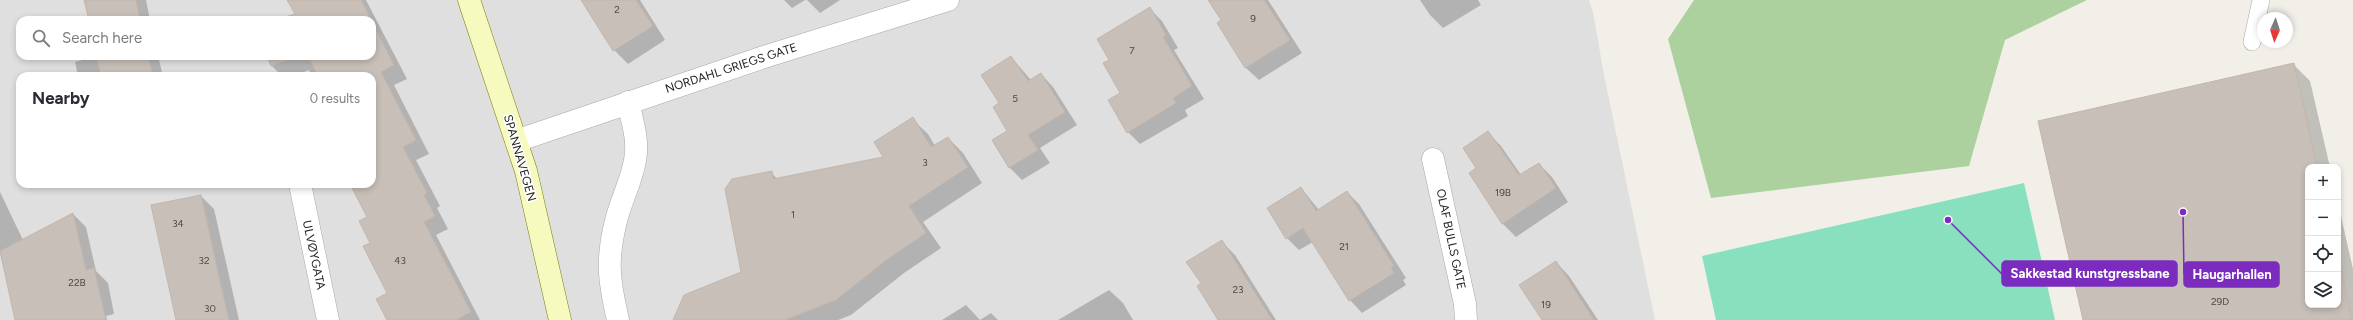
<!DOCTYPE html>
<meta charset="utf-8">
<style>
body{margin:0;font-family:Figtree,sans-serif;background:#f7f7f7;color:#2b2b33}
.controls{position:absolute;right:12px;bottom:12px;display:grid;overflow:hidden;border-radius:8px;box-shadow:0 2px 6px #0003}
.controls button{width:36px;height:36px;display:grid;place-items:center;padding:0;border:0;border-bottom:1px solid #e1e1e2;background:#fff;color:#2b2b33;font:20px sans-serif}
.compass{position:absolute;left:2257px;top:12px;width:36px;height:36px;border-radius:50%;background:#fff;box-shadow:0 2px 6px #0003;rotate:183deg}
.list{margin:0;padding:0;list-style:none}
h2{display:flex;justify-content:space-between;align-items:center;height:52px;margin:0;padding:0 16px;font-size:17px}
h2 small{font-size:13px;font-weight:400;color:#7c7c81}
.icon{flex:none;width:22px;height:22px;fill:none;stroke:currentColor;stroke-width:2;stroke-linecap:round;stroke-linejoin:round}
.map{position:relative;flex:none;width:2353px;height:320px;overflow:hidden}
.search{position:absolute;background:#fff;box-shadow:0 2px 6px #0003;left:16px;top:16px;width:360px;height:44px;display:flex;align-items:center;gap:10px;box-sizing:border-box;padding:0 14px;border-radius:12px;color:#7c7c81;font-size:15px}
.panel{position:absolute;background:#fff;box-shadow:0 2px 6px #0003;left:16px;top:72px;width:360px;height:116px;border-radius:12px}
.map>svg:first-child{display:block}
.residential{fill:#e0dfdf;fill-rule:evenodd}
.forest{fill:#add19e}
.pitch{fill:#88e0be}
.shadow{fill:#0003}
.building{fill:#c7bfb8;stroke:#c4b6ab}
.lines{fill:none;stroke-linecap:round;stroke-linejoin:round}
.service-casing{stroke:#a9a9a9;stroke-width:18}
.minor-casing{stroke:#a9a9a9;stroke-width:23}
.secondary-casing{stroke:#707d05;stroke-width:23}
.service{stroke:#fff;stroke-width:17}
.minor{stroke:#fff;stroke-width:22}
.secondary{stroke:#f7fabf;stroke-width:22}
.labels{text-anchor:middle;stroke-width:3;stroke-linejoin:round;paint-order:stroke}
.number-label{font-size:10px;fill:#4b4948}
.street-label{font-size:12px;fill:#222;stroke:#fff}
.leader{fill:none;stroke:#7b2cbf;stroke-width:1.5}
.callout-dot{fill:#7b2cbf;stroke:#fff;stroke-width:1.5}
.callout{fill:#7b2cbf;stroke:#7b2cbf;stroke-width:1.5}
.callout-label{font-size:13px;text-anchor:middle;font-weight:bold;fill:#fff}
</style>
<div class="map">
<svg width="2353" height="320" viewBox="0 0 2353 320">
<rect width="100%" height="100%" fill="#f2efe9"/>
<path class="residential" d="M 0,0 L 1589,0 L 1593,12 L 1604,75 L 1655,320 L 0,320 ZM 20,20 L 372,20 L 372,56 L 20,56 ZM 20,76 L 372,76 L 372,184 L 20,184 Z"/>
<polygon class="forest" points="1694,0 2087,0 2005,40 1969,166 1711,198 1668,39"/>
<polygon class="pitch" points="2024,183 2055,320 1716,320 1702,256"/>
<g class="shadow">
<polygon points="85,0 146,0 150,20 89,20"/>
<polygon points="289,0 366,0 407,79 394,85 429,154 416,160 440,206 437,208 448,229 436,235 480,320 388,320 388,293 371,243 368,217 351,184 372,184 372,76 312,76 309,70 294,76 282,76 272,66 268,56 372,56 372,20 279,20 296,14"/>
<polygon points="583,0 640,0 665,40 628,64 614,50"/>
<polygon points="784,0 805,0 792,8"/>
<polygon points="807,0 840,0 820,13"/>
<polygon points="1225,0 1268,0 1302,53 1259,80 1246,68 1218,23 1223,21"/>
<polygon points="1420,0 1478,0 1481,5 1443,28 1430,15"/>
<polygon points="1149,8 1162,21 1178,48 1174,50 1204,99 1185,110 1188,116 1140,144 1128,132 1121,94 1110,60"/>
<polygon points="97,56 158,56 163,76 78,76 75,62"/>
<polygon points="1011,57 1031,80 1041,74 1053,87 1077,125 1040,148 1050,163 1022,180 1010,168 993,141 1008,131 1000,104"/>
<polygon points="2293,64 2310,81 2330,167 2308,167 2308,305 2338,305 2338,203 2353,269 2353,320 2084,320"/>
<polygon points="912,119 928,134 935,146 948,138 963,153 982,183 923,222 941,248 904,273 851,315 838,320 678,320 742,272 771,172 777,179 885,158"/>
<polygon points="1488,133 1501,146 1521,175 1539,164 1552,177 1568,202 1516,237 1503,224 1470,173 1478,168"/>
<polygon points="1301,188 1319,210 1347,192 1359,204 1406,278 1403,280 1406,285 1362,313 1350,300 1313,242 1299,250 1287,238"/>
<polygon points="0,192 23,240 73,214 86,227 96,271 108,283 114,314 106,316 107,320 16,320 0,251"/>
<polygon points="201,196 214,209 239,320 178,320"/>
<polygon points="1221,241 1235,255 1276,320 1219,320 1202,284"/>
<polygon points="1556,262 1569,276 1598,320 1543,320"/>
<polygon points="1109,290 1123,303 1133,320 1058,320"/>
<polygon points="966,305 980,320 991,313 998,320 942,320"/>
</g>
<g class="building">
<polygon points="84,0 136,0 140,20 89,20"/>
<polygon points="287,0 361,0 371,20 276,20 295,14"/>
<polygon points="581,0 636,0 653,26 613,51"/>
<polygon points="1208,0 1264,0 1290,40 1245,68 1217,23 1221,20"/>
<polygon points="1150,7 1166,35 1163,37 1192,86 1173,98 1176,103 1127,133 1108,100 1120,93 1103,63 1109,60 1097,39"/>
<polygon points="372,22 394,65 381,72 416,140 403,147 427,193 424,195 435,216 424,222 471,312 456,320 387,320 376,299 387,293 363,246 370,243 359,221 367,217 350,184 372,184 372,76 318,76 308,56 372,56"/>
<polygon points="96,56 148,56 153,76 101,76"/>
<polygon points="267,56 299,56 271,66"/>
<polygon points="1011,56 1028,81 1041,73 1065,112 1028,135 1038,150 1009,168 992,140 1007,131 993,107 999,103 981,75"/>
<polygon points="2294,63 2317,167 2308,167 2308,305 2338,305 2338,258 2352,320 2083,320 2038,121"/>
<polygon points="913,117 931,147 948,137 968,167 909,206 926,233 889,258 836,300 785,320 673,320 684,295 741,272 725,189 732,179 772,171 773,179 883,157 874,142"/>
<polygon points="1488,131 1519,175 1539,163 1556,188 1502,224 1469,173 1476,168 1463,148"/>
<polygon points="1301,187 1316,211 1347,191 1394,266 1391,268 1394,273 1349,301 1303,228 1286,239 1267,208"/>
<polygon points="201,195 221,286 229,320 176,320 151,205"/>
<polygon points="73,213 86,270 94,268 106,320 15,320 0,251"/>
<polygon points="1222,240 1272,320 1218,320 1197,286 1201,283 1186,262"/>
<polygon points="1556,261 1594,320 1542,320 1519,285"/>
</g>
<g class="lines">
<defs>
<polyline id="service" points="2252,42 2261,0"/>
<g id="minor">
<polyline points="516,141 767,56 948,0"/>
<polyline points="1433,159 1465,304 1466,320"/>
<polyline points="301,189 328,320"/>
<path d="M 618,320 C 609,281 606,260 616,221 C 621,200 632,180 635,160 C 639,141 632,120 628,102"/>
</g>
<polyline id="secondary" points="469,0 526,171 560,320"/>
</defs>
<use href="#service" class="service-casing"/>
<use href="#minor" class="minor-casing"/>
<use href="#secondary" class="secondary-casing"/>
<use href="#service" class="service"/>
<use href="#minor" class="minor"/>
<use href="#secondary" class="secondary"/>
</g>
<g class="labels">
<g class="number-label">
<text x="617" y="13">2</text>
<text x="1253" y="22">9</text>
<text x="1132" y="54">7</text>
<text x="1015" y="102">5</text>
<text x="925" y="166">3</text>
<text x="1503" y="196">19B</text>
<text x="793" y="218">1</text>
<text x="178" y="227">34</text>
<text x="1344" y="250">21</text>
<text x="204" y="264">32</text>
<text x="400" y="264">43</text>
<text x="77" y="286">22B</text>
<text x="1238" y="293">23</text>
<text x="2220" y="305">29D</text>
<text x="1546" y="308">19</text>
<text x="210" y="312">30</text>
</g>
<g class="street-label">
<text transform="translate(731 68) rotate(-18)" y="4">NORDAHL GRIEGS GATE</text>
<text transform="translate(520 158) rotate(74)" y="4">SPANNAVEGEN</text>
<text transform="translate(1451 239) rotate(78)" y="4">OLAF BULLS GATE</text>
<text transform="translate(314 255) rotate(78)" y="4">ULVØYGATA</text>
</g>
</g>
<path class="leader" d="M1948 220L2002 274M2183 212L2184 274"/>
<g class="callout-dot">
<circle cx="1948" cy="220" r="4"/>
<circle cx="2183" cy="212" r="4"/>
</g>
<g class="callout">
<rect x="2002" y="261" width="175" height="25" rx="4"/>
<rect x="2184" y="262" width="95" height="25" rx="4"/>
</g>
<g class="callout-label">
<text x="2090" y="278">Sakkestad kunstgressbane</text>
<text x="2232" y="279">Haugarhallen</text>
</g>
</svg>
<div class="controls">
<button>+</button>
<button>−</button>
<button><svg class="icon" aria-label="locate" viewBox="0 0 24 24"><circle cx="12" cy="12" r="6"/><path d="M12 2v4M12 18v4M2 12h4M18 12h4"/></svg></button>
<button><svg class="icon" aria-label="layers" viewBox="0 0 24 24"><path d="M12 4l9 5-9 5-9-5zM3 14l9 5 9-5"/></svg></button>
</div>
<svg class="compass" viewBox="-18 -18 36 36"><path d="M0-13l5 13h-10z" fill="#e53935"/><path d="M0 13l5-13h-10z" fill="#7c7c81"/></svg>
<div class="search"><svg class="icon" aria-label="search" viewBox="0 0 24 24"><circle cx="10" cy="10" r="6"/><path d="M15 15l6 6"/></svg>Search here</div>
<section class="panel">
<h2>Nearby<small>0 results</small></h2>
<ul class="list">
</ul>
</section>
</div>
